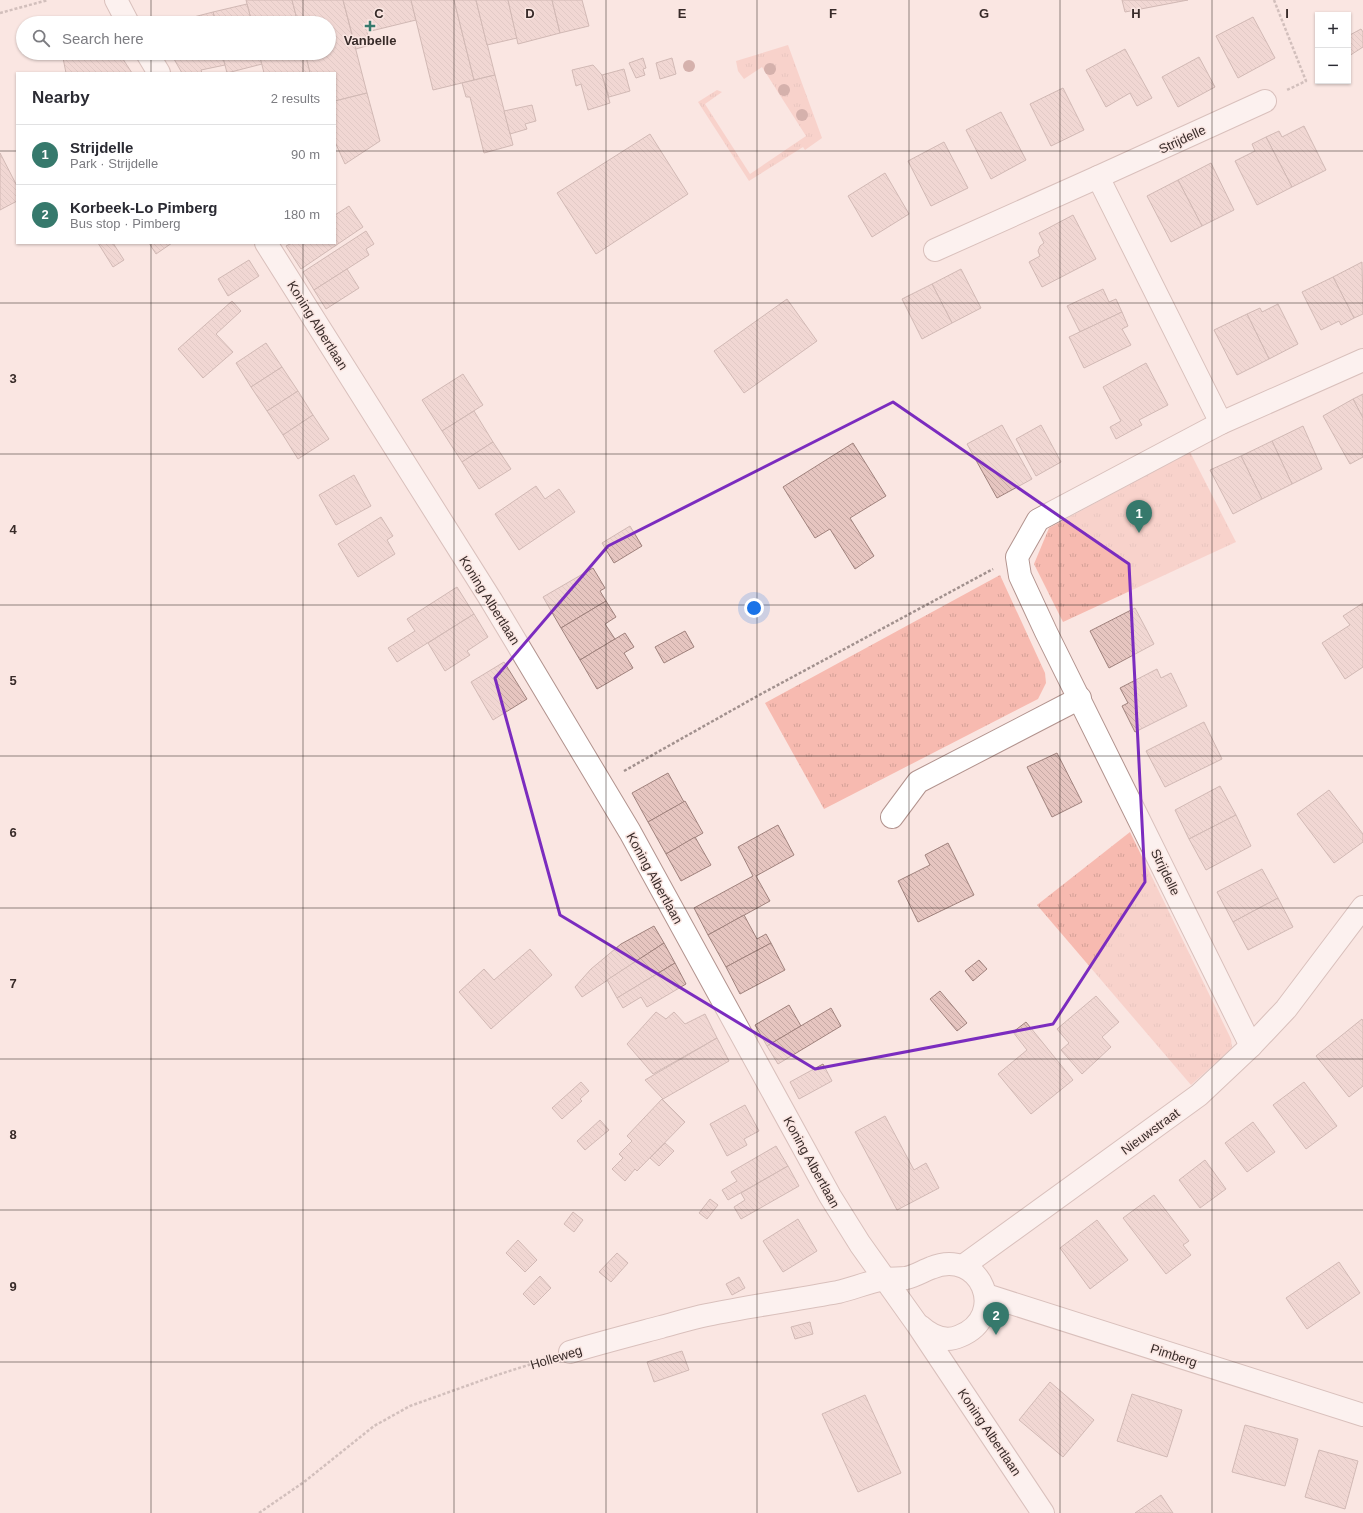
<!DOCTYPE html>
<meta charset="utf-8">
<style>
body{margin:0;font-family:Arial,sans-serif;background:#f7f7f7;color:#2b2b33}
.controls{position:absolute;right:12px;top:12px;display:grid;overflow:hidden;border-radius:0px;box-shadow:0 1px 3px #0004}
.controls button{width:36px;height:36px;display:grid;place-items:center;padding:0;border:0;border-bottom:1px solid #e1e1e2;background:#fff;color:#2b2b33;font:20px sans-serif}
.you{position:absolute;left:754px;top:608px;width:14px;height:14px;margin:-10px;border:3px solid #fff;border-radius:50%;background:#1a73e8;box-shadow:0 0 0 6px #1a73e833}
.badge{display:grid;place-items:center;width:26px;height:26px;border-radius:50%;background:#36796c;color:#fff;font-size:13px;font-weight:700}
.pin{position:absolute;translate:-50% -33px;filter:drop-shadow(0 1px 2px #0008)}
.pin::after{content:'';position:absolute;top:21px;width:14px;height:12px;background:inherit;clip-path:polygon(0 0,100% 0,50% 100%)}
.list{margin:0;padding:0;list-style:none}
h2{display:flex;justify-content:space-between;align-items:center;height:52px;margin:0;padding:0 16px;font-size:17px}
h2 small{font-size:13px;font-weight:400;color:#7c7c81}
.list li{display:grid;grid-template-columns:26px 1fr auto;gap:12px;align-items:center;box-sizing:border-box;height:60px;padding:0 16px;border-top:1px solid #e1e1e2}
.list b{display:block;font-size:15px;white-space:nowrap}
.list p{margin:0;font-size:13px;white-space:nowrap;color:#7c7c81}
.list em{font-size:13px;font-style:normal;color:#7c7c81}
.icon{flex:none;width:22px;height:22px;fill:none;stroke:currentColor;stroke-width:2;stroke-linecap:round;stroke-linejoin:round}
.map{position:relative;flex:none;width:1363px;height:1513px;overflow:hidden}
.search{position:absolute;background:#fff;box-shadow:0 1px 3px #0004;left:16px;top:16px;width:320px;height:44px;display:flex;align-items:center;gap:10px;box-sizing:border-box;padding:0 14px;border-radius:22px;color:#7c7c81;font-size:15px}
.panel{position:absolute;background:#fff;box-shadow:0 1px 3px #0004;left:16px;top:72px;width:320px;height:172px;border-radius:0px}
.map>svg:first-child{display:block}
.grass{fill:url(#grass-tufts)}
.building{fill:url(#building-back-hatch);stroke:#a0827d}
.lines{fill:none;stroke-linecap:round;stroke-linejoin:round}
.minor-casing{stroke:#b2938e;stroke-width:24}
.path{stroke:#a2918e;stroke-width:2.5;stroke-dasharray:3 2;stroke-linecap:butt}
.minor{stroke:#fff;stroke-width:22}
.tree{fill:#a8716c}
.marked{fill:none;stroke:#7b2cbf;stroke-width:3;stroke-linejoin:round}
.grid{fill:none;stroke:#382b29;stroke-width:1;stroke-opacity:0.55}
.poi-dot{fill:#36796c;stroke:#fae6e2;stroke-width:1.5}
.labels{text-anchor:middle;stroke-width:3;stroke-linejoin:round;paint-order:stroke}
.poi-label{font-size:13px;font-weight:bold;fill:#382b29;stroke:#fae6e2}
.street-label{font-size:13px;fill:#382b29;stroke:#fae6e2}
.grid-label{font-size:13px;text-anchor:middle;font-weight:bold;fill:#382b29;stroke:#fae6e2;stroke-width:3;stroke-linejoin:round;paint-order:stroke}
</style>
<div class="map">
<svg width="1363" height="1513" viewBox="0 0 1363 1513">
<defs>
<pattern id="grass-tufts" width="24" height="20" patternUnits="userSpaceOnUse"><rect width="24" height="20" fill="#f7bab0"/><path d="M3 7l-1-3M5 7V3M7 7l1-3M15 17l-1-3M17 17v-4M19 17l1-3" fill="none" stroke="#d4a097"/></pattern>
<pattern id="building-back-hatch" width="6" height="6" patternUnits="userSpaceOnUse"><rect width="6" height="6" fill="#e6c5c0"/><path d="M-1 5l2 2M0 0l6 6M5-1l2 2" fill="none" stroke="#c6a9a5"/></pattern>
</defs>
<rect width="100%" height="100%" fill="#fae6e2"/>
<g class="grass">
<polygon points="788,45 822,138 805,150 803,147 749,181 698,102 717,90 722,92 705,104 750,174 806,136 762,67 744,79 738,71 736,61"/>
<polygon points="1190,452 1236,542 1063,622 1034,564 1049,528"/>
<polygon points="1000,575 1045,673 1046,683 1038,699 824,809 765,703"/>
<polygon points="1130,832 1231,1039 1232,1048 1191,1085 1037,905"/>
</g>
<g class="building">
<polygon points="246,0 292,0 298,23 252,23"/>
<polygon points="292,0 343,0 367,93 335,101 335,73 310,73 305,53 329,53 329,23 298,23"/>
<polygon points="343,0 411,0 416,20 367,32 370,45 356,49"/>
<polygon points="411,0 454,0 474,80 433,90"/>
<polygon points="454,0 476,0 495,75 474,80"/>
<polygon points="476,0 508,0 517,38 487,45"/>
<polygon points="508,0 552,0 560,33 518,44"/>
<polygon points="552,0 582,0 589,26 560,33"/>
<polygon points="1122,0 1188,0 1125,12"/>
<polygon points="247,4 252,23 216,23 213,12"/>
<polygon points="213,12 216,23 180,23 182,20"/>
<polygon points="1253,17 1275,58 1238,78 1216,36"/>
<polygon points="1361,29 1363,32 1363,47 1349,56 1348,36"/>
<polygon points="1125,49 1152,98 1137,106 1130,93 1106,107 1086,70"/>
<polygon points="62,53 119,53 132,73 66,73"/>
<polygon points="172,53 222,53 225,65 201,70 202,73 182,73 174,59"/>
<polygon points="222,53 259,53 262,64 227,73"/>
<polygon points="259,53 305,53 310,73 264,73"/>
<polygon points="1199,57 1215,87 1178,107 1162,77"/>
<polygon points="643,58 646,68 643,69 645,75 636,78 629,63"/>
<polygon points="672,58 676,74 660,79 656,63"/>
<polygon points="593,65 602,75 610,103 588,110 581,84 576,86 572,70"/>
<polygon points="624,69 630,91 609,97 602,75"/>
<polygon points="495,75 513,145 484,153 470,97 466,97 462,83"/>
<polygon points="1063,88 1084,130 1051,146 1030,104"/>
<polygon points="367,93 380,141 345,164 335,142 335,101"/>
<polygon points="532,105 536,121 525,124 527,129 510,134 504,111"/>
<polygon points="1001,112 1026,160 991,179 966,130"/>
<polygon points="1304,126 1326,170 1292,187 1266,137 1279,131 1282,137"/>
<polygon points="650,134 688,194 596,254 557,193"/>
<polygon points="1266,137 1292,187 1257,205 1235,161 1255,151 1252,144"/>
<polygon points="944,142 968,188 931,206 908,161"/>
<polygon points="0,153 17,186 17,201 0,210"/>
<polygon points="1211,163 1234,210 1202,226 1178,180"/>
<polygon points="885,173 909,214 872,237 848,196"/>
<polygon points="1178,180 1202,226 1171,242 1147,196"/>
<polygon points="349,206 363,227 301,269 286,246 292,243 335,243 335,215"/>
<polygon points="1073,215 1096,259 1042,287 1029,262 1040,256 1038,251 1040,246 1044,243 1039,233"/>
<polygon points="366,231 374,244 366,249 369,255 314,290 303,272"/>
<polygon points="98,243 113,243 124,260 113,267"/>
<polygon points="149,243 172,243 156,254"/>
<polygon points="249,260 259,276 228,296 218,279"/>
<polygon points="1362,262 1363,314 1354,318 1333,277"/>
<polygon points="347,269 359,288 326,309 314,290"/>
<polygon points="961,269 981,308 952,323 932,284"/>
<polygon points="1333,277 1354,318 1341,325 1339,321 1321,330 1302,292"/>
<polygon points="932,284 952,323 922,339 902,299"/>
<polygon points="1103,289 1109,302 1116,299 1122,312 1080,332 1067,306"/>
<polygon points="787,299 817,341 744,393 714,351"/>
<polygon points="232,301 241,311 216,334 233,352 203,378 178,349"/>
<polygon points="1278,304 1298,344 1269,359 1247,314 1260,308 1262,312"/>
<polygon points="1122,312 1128,326 1122,329 1131,345 1084,368 1069,337"/>
<polygon points="1247,314 1269,359 1237,375 1214,330"/>
<polygon points="266,343 282,367 251,387 236,363"/>
<polygon points="1146,363 1168,405 1139,420 1142,425 1116,439 1110,427 1121,421 1103,387"/>
<polygon points="282,367 298,391 267,411 251,387"/>
<polygon points="463,374 483,405 442,431 422,400"/>
<polygon points="298,391 313,415 283,435 267,411"/>
<polygon points="1363,394 1363,418 1353,399"/>
<polygon points="1353,399 1363,418 1363,457 1350,464 1323,416"/>
<polygon points="474,411 493,442 462,462 442,431"/>
<polygon points="313,415 329,439 298,459 283,435"/>
<polygon points="1002,425 1032,479 997,498 967,444"/>
<polygon points="1041,425 1061,462 1036,476 1016,439"/>
<polygon points="1303,426 1322,469 1292,484 1272,441"/>
<polygon points="1272,441 1292,484 1262,499 1241,456"/>
<polygon points="493,442 511,469 479,489 462,462"/>
<polygon points="853,443 886,496 850,518 874,556 855,569 830,529 815,538 783,487"/>
<polygon points="1241,456 1262,499 1233,514 1210,470"/>
<polygon points="354,475 371,506 336,525 319,495"/>
<polygon points="536,486 545,499 559,489 575,512 519,550 495,514"/>
<polygon points="381,517 393,536 387,540 395,554 358,577 338,544"/>
<polygon points="630,526 642,546 614,563 602,543"/>
<polygon points="593,568 605,588 600,591 606,601 561,628 543,597"/>
<polygon points="457,587 474,614 397,662 388,648 415,631 407,619"/>
<polygon points="606,601 616,617 605,624 615,639 580,660 561,628"/>
<polygon points="1363,603 1363,667 1345,679 1322,643 1350,625 1343,616"/>
<polygon points="1135,608 1154,644 1109,668 1090,631"/>
<polygon points="474,614 488,637 467,651 470,655 445,671 428,643"/>
<polygon points="685,631 694,647 664,663 655,647"/>
<polygon points="625,633 634,647 624,653 633,668 597,689 580,660"/>
<polygon points="504,662 527,699 493,720 471,682"/>
<polygon points="1157,669 1161,678 1171,673 1187,706 1135,732 1122,706 1128,703 1120,688"/>
<polygon points="1204,722 1222,759 1165,787 1146,751"/>
<polygon points="1057,753 1082,802 1052,817 1027,767"/>
<polygon points="668,773 684,802 648,822 632,793"/>
<polygon points="1220,786 1236,815 1189,839 1175,810"/>
<polygon points="1329,790 1363,834 1363,842 1334,863 1297,814"/>
<polygon points="685,801 703,833 666,854 648,822"/>
<polygon points="1236,815 1251,846 1206,870 1189,839"/>
<polygon points="778,825 794,855 756,876 770,901 708,935 694,908 753,876 738,847"/>
<polygon points="695,837 711,865 681,881 666,854"/>
<polygon points="948,843 974,895 918,922 898,881 930,865 925,855"/>
<polygon points="1262,869 1278,898 1233,922 1217,892"/>
<polygon points="1278,898 1293,927 1248,950 1233,922"/>
<polygon points="744,915 757,939 766,934 771,943 726,967 708,935"/>
<polygon points="654,926 664,943 582,997 575,987 591,969 621,944"/>
<polygon points="664,943 675,963 617,998 607,980"/>
<polygon points="771,943 785,970 740,994 726,967"/>
<polygon points="530,949 552,975 491,1029 459,992 484,969 494,980"/>
<polygon points="979,960 987,969 973,981 965,971"/>
<polygon points="675,963 686,984 647,1007 641,997 623,1008 617,998"/>
<polygon points="940,991 967,1023 957,1031 930,999"/>
<polygon points="1096,996 1119,1022 1102,1037 1111,1047 1082,1074 1061,1050 1069,1043 1057,1029"/>
<polygon points="789,1005 801,1026 767,1046 755,1025"/>
<polygon points="831,1008 841,1026 778,1064 767,1046"/>
<polygon points="656,1012 666,1019 674,1012 685,1024 705,1014 717,1038 653,1074 627,1044"/>
<polygon points="1362,1019 1363,1021 1363,1086 1349,1097 1316,1056"/>
<polygon points="1026,1022 1073,1080 1031,1114 998,1074 1027,1050 1013,1032"/>
<polygon points="717,1038 729,1061 663,1099 645,1080"/>
<polygon points="823,1064 832,1081 799,1099 790,1082"/>
<polygon points="581,1082 589,1091 580,1099 582,1101 562,1119 552,1108"/>
<polygon points="1304,1082 1337,1126 1306,1149 1273,1105"/>
<polygon points="662,1099 685,1122 637,1171 635,1169 625,1181 612,1169 623,1158 619,1154 632,1141 627,1136"/>
<polygon points="745,1105 759,1131 744,1139 747,1145 727,1156 710,1124"/>
<polygon points="885,1116 914,1170 926,1163 939,1188 897,1210 855,1132"/>
<polygon points="600,1120 609,1130 585,1150 577,1141"/>
<polygon points="1253,1122 1275,1152 1247,1172 1225,1143"/>
<polygon points="665,1143 674,1151 659,1166 650,1158"/>
<polygon points="776,1146 788,1166 728,1200 722,1190 737,1181 731,1172"/>
<polygon points="1205,1160 1226,1189 1200,1208 1179,1180"/>
<polygon points="788,1166 799,1186 741,1219 734,1207 745,1200 741,1193"/>
<polygon points="1154,1195 1189,1241 1183,1245 1191,1255 1166,1274 1123,1218"/>
<polygon points="710,1199 718,1205 707,1219 699,1213"/>
<polygon points="573,1212 583,1220 574,1232 564,1224"/>
<polygon points="798,1219 817,1251 783,1272 763,1241"/>
<polygon points="1097,1220 1128,1260 1090,1289 1060,1248"/>
<polygon points="518,1240 537,1260 525,1272 506,1253"/>
<polygon points="617,1253 628,1263 611,1282 599,1272"/>
<polygon points="1339,1262 1360,1293 1307,1329 1286,1298"/>
<polygon points="540,1276 551,1288 534,1305 523,1294"/>
<polygon points="739,1277 745,1288 732,1295 726,1284"/>
<polygon points="810,1322 813,1334 795,1339 791,1327"/>
<polygon points="682,1351 689,1370 654,1382 647,1362"/>
<polygon points="1050,1382 1094,1420 1063,1457 1019,1420"/>
<polygon points="1132,1394 1182,1410 1167,1457 1117,1441"/>
<polygon points="865,1395 901,1473 858,1492 822,1414"/>
<polygon points="1245,1425 1298,1439 1285,1486 1232,1472"/>
<polygon points="1319,1450 1358,1461 1345,1509 1305,1497"/>
<polygon points="1161,1495 1173,1513 1135,1513"/>
</g>
<g class="lines">
<defs>
<g id="minor">
<polyline points="116,0 128,23"/>
<polyline points="147,53 159,73"/>
<polyline points="1098,177 1221,423"/>
<polyline points="266,243 491,600 630,832 830,1196 860,1244 917,1324 1043,1513"/>
<polyline points="935,250 1098,177 1265,101"/>
<polyline points="892,817 918,782 1080,698"/>
<polyline points="1251,1046 1046,632 1020,576 1017,557 1038,520 1221,423 1363,360"/>
<polyline points="963,1266 1199,1095 1251,1046 1286,1009 1363,907"/>
<polyline points="986,1295 1363,1415"/>
<path d="M 570,1352 C 600,1343 631,1335 661,1327 C 676,1323 692,1318 707,1315 C 751,1306 795,1300 838,1292 C 854,1288 869,1282 885,1279 C 892,1278 899,1279 906,1278 C 915,1276 923,1271 931,1268 C 981,1247 1009,1316 960,1336 C 945,1343 931,1336 920,1326"/>
</g>
</defs>
<use href="#minor" class="minor-casing"/>
<g class="path">
<polyline points="1274,0 1306,81 1287,90"/>
<polyline points="0,13 48,0"/>
<polyline points="624,771 761,694 993,569"/>
<polyline points="259,1513 304,1482 374,1426 410,1406 494,1376 547,1359"/>
</g>
<use href="#minor" class="minor"/>
</g>
<g class="tree">
<circle cx="689" cy="66" r="6"/>
<circle cx="770" cy="69" r="6"/>
<circle cx="784" cy="90" r="6"/>
<circle cx="802" cy="115" r="6"/>
</g>
<path d="M0 0H1363V1513H0ZM 893,402 L 1129,564 L 1145,882 L 1053,1024 L 815,1069 L 560,915 L 495,678 L 608,546 Z" fill="#fae6e2" fill-opacity=".55" fill-rule="evenodd"/>
<path class="marked" d="M 893,402 L 1129,564 L 1145,882 L 1053,1024 L 815,1069 L 560,915 L 495,678 L 608,546 Z"/>
<path class="grid" d="M 151,0 L 151,23M 303,0 L 303,23M 454,0 L 454,1513M 606,0 L 606,1513M 757,0 L 757,1513M 909,0 L 909,1513M 1060,0 L 1060,1513M 1212,0 L 1212,1513M 151,53 L 151,73M 303,53 L 303,73M 0,151 L 17,151M 335,151 L 1363,151M 151,243 L 151,1513M 303,243 L 303,1513M 0,303 L 1363,303M 0,454 L 1363,454M 0,605 L 1363,605M 0,756 L 1363,756M 0,908 L 1363,908M 0,1059 L 1363,1059M 0,1210 L 1363,1210M 0,1362 L 1363,1362"/>
<path class="poi-dot" d="M368 20h4v4h4v4h-4v4h-4v-4h-4v-4h4z"/>
<g class="labels">
<g class="poi-label">
<text x="370" y="45">Vanbelle</text>
</g>
<g class="street-label">
<text transform="translate(1182 139) rotate(-25)" y="5">Strijdelle</text>
<text transform="translate(318 325) rotate(58)" y="5">Koning Albertlaan</text>
<text transform="translate(490 600) rotate(58)" y="5">Koning Albertlaan</text>
<text transform="translate(1166 872) rotate(64)" y="5">Strijdelle</text>
<text transform="translate(655 878) rotate(61)" y="5">Koning Albertlaan</text>
<text transform="translate(1150 1131) rotate(-36)" y="5">Nieuwstraat</text>
<text transform="translate(812 1162) rotate(61)" y="5">Koning Albertlaan</text>
<text transform="translate(1174 1355) rotate(18)" y="5">Pimberg</text>
<text transform="translate(556 1357) rotate(-17)" y="5">Holleweg</text>
<text transform="translate(990 1432) rotate(56)" y="5">Koning Albertlaan</text>
</g>
</g>
<g class="grid-label">
<text x="379" y="18">C</text>
<text x="530" y="18">D</text>
<text x="682" y="18">E</text>
<text x="833" y="18">F</text>
<text x="984" y="18">G</text>
<text x="1136" y="18">H</text>
<text x="1287" y="18">I</text>
<text x="13" y="383">3</text>
<text x="13" y="534">4</text>
<text x="13" y="685">5</text>
<text x="13" y="837">6</text>
<text x="13" y="988">7</text>
<text x="13" y="1139">8</text>
<text x="13" y="1291">9</text>
</g>
</svg>
<div class="controls">
<button>+</button>
<button>−</button>
</div>
<div class="you"></div>
<div class="pin badge" style="left:1139px;top:533px">1</div>
<div class="pin badge" style="left:996px;top:1335px">2</div>
<div class="search"><svg class="icon" aria-label="search" viewBox="0 0 24 24"><circle cx="10" cy="10" r="6"/><path d="M15 15l6 6"/></svg>Search here</div>
<section class="panel">
<h2>Nearby<small>2 results</small></h2>
<ul class="list">
<li><span class="badge">1</span><div><b>Strijdelle</b><p>Park · Strijdelle</p></div><em>90 m</em></li>
<li><span class="badge">2</span><div><b>Korbeek-Lo Pimberg</b><p>Bus stop · Pimberg</p></div><em>180 m</em></li>
</ul>
</section>
</div>
